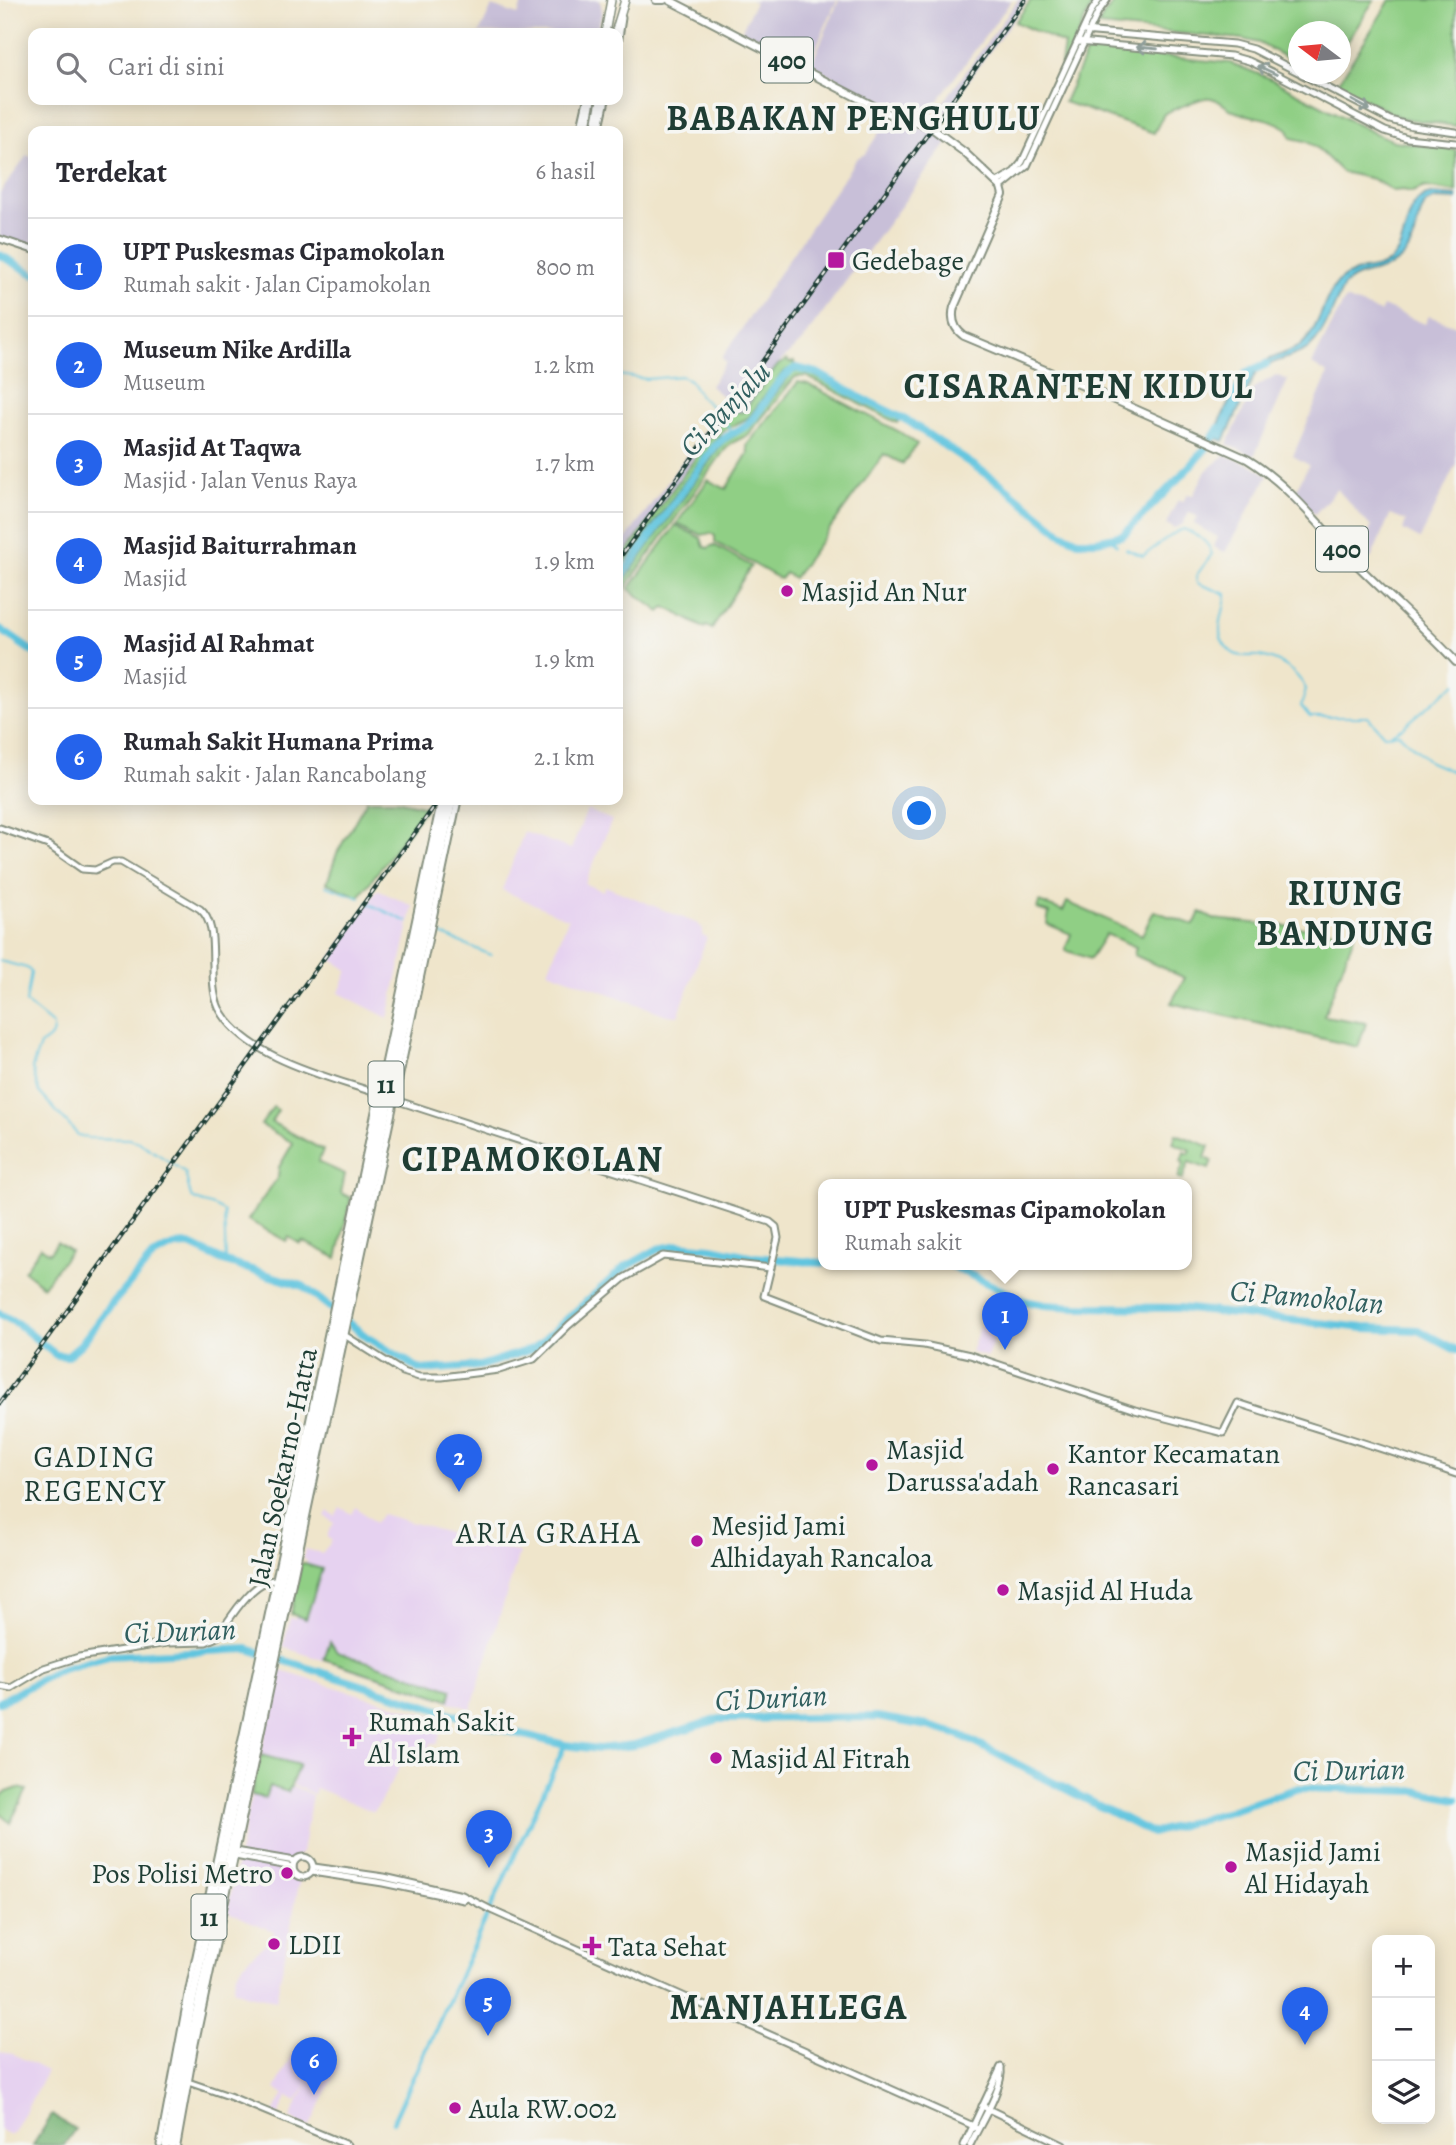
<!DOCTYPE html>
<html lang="id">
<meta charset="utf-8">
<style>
body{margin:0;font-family:Alegreya,serif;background:#f7f7f7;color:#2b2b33}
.controls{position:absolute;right:21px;bottom:21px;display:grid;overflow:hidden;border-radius:14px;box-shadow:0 4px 18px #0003}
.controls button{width:63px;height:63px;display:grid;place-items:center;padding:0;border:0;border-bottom:2px solid #e1e1e2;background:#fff;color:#2b2b33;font:35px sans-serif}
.compass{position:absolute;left:1288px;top:21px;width:63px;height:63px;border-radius:50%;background:#fff;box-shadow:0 4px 18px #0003;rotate:286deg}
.you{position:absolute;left:920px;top:814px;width:24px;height:24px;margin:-18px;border:5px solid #fff;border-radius:50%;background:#1a73e8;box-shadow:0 0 0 10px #1a73e833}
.badge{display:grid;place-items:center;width:46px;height:46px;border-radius:50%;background:#2563eb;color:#fff;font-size:23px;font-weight:700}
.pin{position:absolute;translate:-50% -58px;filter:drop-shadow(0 2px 4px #0008)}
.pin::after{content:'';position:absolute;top:37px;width:24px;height:21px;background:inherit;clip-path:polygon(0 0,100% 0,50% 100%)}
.popup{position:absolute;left:818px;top:1179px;width:374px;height:91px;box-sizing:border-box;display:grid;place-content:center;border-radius:14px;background:#fff;filter:drop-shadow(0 2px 5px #0005);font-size:23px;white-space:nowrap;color:#7c7c81}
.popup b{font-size:26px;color:#2b2b33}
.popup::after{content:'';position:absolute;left:50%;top:100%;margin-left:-14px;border:14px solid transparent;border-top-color:#fff}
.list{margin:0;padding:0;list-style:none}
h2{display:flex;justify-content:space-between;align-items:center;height:91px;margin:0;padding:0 28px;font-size:30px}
h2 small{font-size:23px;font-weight:400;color:#7c7c81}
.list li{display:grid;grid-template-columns:46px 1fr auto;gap:21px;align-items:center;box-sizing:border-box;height:98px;padding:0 28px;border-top:2px solid #e1e1e2}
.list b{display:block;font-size:26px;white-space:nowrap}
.list p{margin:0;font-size:23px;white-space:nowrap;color:#7c7c81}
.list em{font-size:23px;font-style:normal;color:#7c7c81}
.icon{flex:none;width:38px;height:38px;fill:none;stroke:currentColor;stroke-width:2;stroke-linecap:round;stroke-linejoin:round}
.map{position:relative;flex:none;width:1456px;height:2145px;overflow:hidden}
.search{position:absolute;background:#fff;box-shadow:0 4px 18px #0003;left:28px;top:28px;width:595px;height:77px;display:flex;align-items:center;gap:18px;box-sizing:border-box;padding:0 24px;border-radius:14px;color:#7c7c81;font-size:26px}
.panel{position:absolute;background:#fff;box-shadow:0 4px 18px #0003;left:28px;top:126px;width:595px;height:679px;border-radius:14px}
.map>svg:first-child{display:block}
.built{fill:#e6d2f0}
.industrial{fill:#c8bfd8}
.green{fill:#90cf85;stroke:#58865c;stroke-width:2}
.forest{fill:#74b272;stroke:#4a7853;stroke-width:2}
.water{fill:#61c5df;stroke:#40818a;stroke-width:2}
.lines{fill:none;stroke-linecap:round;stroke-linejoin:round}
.stream{stroke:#61c5df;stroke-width:2}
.canal{stroke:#61c5df;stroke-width:4.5}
.river{stroke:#61c5df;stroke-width:8}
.secondary-casing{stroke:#879180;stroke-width:9}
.primary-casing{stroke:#879180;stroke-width:10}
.highway-casing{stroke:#879180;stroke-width:10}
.secondary{stroke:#fff;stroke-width:5}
.primary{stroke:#fff;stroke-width:6}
.highway{stroke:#fff;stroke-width:7}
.rail-casing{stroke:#1f3d34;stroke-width:4.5}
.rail{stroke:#f6f6f2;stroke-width:2;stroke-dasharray:5;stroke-linecap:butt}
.oneway{stroke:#8f9e9a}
.poi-dot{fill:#b5179e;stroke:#f6f6f2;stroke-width:2.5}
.labels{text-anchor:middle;stroke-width:7;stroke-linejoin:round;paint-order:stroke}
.shield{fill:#f6f6f2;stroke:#60746d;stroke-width:2}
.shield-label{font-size:26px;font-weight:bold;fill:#1f3d34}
.poi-label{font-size:28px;fill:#1f3d34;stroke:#f6f6f2;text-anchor:start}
.street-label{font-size:28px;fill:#1f3d34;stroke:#f6f6f2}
.water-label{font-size:30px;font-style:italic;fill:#305f5f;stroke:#f6f6f2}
.neighbourhood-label{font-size:30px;letter-spacing:2px;fill:#1f3d34;stroke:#f6f6f2}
.district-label{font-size:35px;font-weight:bold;letter-spacing:2px;fill:#1f3d34;stroke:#f6f6f2}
</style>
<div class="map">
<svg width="1456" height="2145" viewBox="0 0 1456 2145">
<rect width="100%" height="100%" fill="#f6f6f2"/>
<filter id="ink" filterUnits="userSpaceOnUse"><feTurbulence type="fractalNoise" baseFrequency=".0143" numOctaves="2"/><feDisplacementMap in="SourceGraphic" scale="14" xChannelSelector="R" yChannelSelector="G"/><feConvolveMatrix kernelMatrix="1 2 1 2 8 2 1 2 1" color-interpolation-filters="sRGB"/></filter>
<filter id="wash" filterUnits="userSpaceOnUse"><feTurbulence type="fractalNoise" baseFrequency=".00686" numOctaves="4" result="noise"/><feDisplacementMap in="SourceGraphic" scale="28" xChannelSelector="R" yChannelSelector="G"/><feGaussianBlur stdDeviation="1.57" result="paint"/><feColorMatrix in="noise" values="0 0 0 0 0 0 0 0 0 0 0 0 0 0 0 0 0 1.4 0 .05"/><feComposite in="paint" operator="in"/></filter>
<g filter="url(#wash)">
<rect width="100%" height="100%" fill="#efe5cb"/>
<g class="built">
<polygon points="587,810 612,820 585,884 603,891 605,886 698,924 703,929 702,935 707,937 678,1016 667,1015 548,971 568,919 502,890 524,832 571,849"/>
<polygon points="377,890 413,906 388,1018 339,993 348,970 330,959"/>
<polygon points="989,1301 1015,1311 1007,1328 1000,1325 987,1357 971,1352"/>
<polygon points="340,1507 352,1514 356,1507 375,1523 382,1514 519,1553 471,1709 283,1647 290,1618 295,1619 307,1560 303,1559 305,1549 322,1553 332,1541 328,1538 328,1533 334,1523 325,1516 328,1511 335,1516"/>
<polygon points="278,1670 445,1720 437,1744 431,1743 424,1762 405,1759 374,1812 316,1788 314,1794 293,1785 299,1765 261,1754"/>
<polygon points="292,1786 312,1795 302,1853 293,1859 291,1869 300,1879 276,2000 248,1995 233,1989 236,1975 246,1961 272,1938 274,1931 227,1912 251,1796 266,1798 269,1787 288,1793"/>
<polygon points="295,2050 321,2057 339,2066 309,2128 290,2118 311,2076 297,2101 288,2096 278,2116 273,2114 284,2094 275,2089"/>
<polygon points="0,2052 13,2054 47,2071 15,2131 10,2135 0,2130"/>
</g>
<g class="industrial">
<polygon points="523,0 600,0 602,11 597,33 479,33 492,6 518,15"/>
<polygon points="751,0 837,0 808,66 741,32 755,2"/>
<polygon points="839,0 1012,0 930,111 894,111 811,65"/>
<polygon points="1018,0 1027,0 933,130 948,142 802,341 780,362 744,412 732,411 709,438 618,562 618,550 727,400 710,386 726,362 722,358 857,158 865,154 888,119 924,129"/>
<polygon points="27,155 33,158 33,249 0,238 0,193"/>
<polygon points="1345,299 1380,312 1383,306 1425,324 1429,316 1456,326 1456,464 1420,539 1403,530 1406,521 1390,515 1371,559 1361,554 1371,527 1337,489 1315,514 1293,495 1309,465 1293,456 1328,374 1312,364"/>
<polygon points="1276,375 1288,380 1254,456 1227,444 1254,388"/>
<polygon points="1225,455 1256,467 1268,476 1225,552 1214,547 1218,537 1194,524 1198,517 1189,512 1183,524 1174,528 1166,524 1178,500 1183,502 1187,494 1193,495 1206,471"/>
</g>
<g class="green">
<polygon points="1031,0 1096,0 1090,8 1064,66 1061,65 1064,44 1015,22"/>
<polygon points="1117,0 1374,0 1341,52 1340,32 1298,32 1298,64 1259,43 1242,39 1098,26 1104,14"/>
<polygon points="1390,0 1456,0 1456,126 1401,118 1337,85"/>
<path d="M 1088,49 L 1230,63 L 1269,78 L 1370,131 L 1394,141 L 1456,150 L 1456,192 L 1425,187 L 1412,192 L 1403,190 L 1393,191 L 1373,179 L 1342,172 L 1315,146 L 1305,141 L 1291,138 L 1288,129 C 1266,115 1257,119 1236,112 C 1225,108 1217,96 1206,98 C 1193,100 1181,108 1169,111 L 1164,114 L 1154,133 L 1064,102 Z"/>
<polygon points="787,360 789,363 794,362 795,366 783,372 748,418 722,431 618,572 618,564 724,419 731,412 743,412 778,365"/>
<polygon points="803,370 899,419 897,423 806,376 795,377 748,435 730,444 724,451 618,598 618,589 723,443 751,426 788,378 792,373"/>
<polygon points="798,382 808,384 900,432 917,444 903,464 884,454 794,578 785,573 780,579 715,542 715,536 711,533 702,535 677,523 708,480 726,489 748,453 747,445"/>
<polygon points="676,525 701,538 704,547 708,548 714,545 751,566 712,629 706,626 704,628 665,607 660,612 629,589"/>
<polygon points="367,800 396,800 426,807 359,897 327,883 337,853"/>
<polygon points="1039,902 1063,911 1067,902 1142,935 1154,911 1194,925 1200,912 1213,919 1355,933 1324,1016 1366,1023 1358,1047 1171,1003 1185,978 1134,955 1136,947 1106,934 1090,959 1065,950 1071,934 1047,924 1049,913 1037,909"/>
<polygon points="273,1107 278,1110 271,1122 323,1150 318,1162 345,1174 341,1193 351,1198 337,1258 302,1241 300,1244 289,1237 286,1241 248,1220 278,1177 279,1167 293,1143 261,1125"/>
<polygon points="1176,1134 1209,1146 1205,1158 1212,1161 1209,1169 1189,1162 1182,1180 1178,1178 1184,1163 1181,1161 1184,1152 1189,1154 1191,1150 1173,1143"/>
<polygon points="57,1242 70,1251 43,1286 24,1271 41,1247 49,1253"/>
<polygon points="301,1563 322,1569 306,1619 291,1614"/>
<polygon points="330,1641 337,1652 452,1689 449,1700 324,1659"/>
<polygon points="261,1755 299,1765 288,1792 269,1786 265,1798 251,1795"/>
<polygon points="18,1788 27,1790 10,1823 0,1812 0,1799 4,1793"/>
</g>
<polygon class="forest" points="52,2115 75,2129 64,2145 33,2145"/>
<path class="water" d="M 1431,194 L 1456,196 L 1456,200 L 1436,199 L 1426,203 C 1415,219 1416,245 1402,258 C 1385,275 1359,269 1344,286 C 1334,304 1324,338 1307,349 C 1291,359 1271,360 1256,372 L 1224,441 L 1213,437 C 1225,412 1235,380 1259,365 C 1273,355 1295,353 1306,340 C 1322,323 1323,296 1341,279 C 1355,267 1378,272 1391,260 C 1410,243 1402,199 1431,194 Z"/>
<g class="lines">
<g class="stream">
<polyline points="618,375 647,379 681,376 690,380 700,396 715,410 716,414"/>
<polyline points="725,422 732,432"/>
<polyline points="1111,539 1117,545"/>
<path d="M 1126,549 L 1143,556 L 1176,532 L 1184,529 C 1196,535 1208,540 1212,554 L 1196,576 L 1197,583 L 1226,594 C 1226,608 1217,624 1221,638 C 1223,643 1230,652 1235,654 C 1241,657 1251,656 1258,656 C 1278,658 1297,671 1306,689 L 1301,706 L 1310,717 L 1368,717 L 1384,735 L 1399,734 L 1430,762 L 1456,773"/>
<polyline points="1391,734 1403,727 1456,683"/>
<polyline points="326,886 360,898"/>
<polyline points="367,903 408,922"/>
<polyline points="438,933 491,955"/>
<path d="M 0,961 L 27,968 L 31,972 L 26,1003 L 53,1025 C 54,1036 50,1039 40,1045 L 32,1068 L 39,1092 L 78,1135 L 88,1138 L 129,1139 L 139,1142 L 185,1172 L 191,1197 C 202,1205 214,1203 224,1212 L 226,1262"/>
</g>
<polyline class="canal" points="393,2122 565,1745"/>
<g class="river">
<polyline points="0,255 33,274"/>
<polyline points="1235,394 1246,373 1266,364"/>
<path d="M 618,582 L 715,446 C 726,434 737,433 748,424 C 766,407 774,379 796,368 L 817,373 L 857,396 L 908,421 L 1001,484 L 1061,533 L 1078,541 L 1097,541 L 1123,535 L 1181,476 L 1207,447 L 1219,428"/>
<polyline points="0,629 33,652"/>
<polyline points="948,1264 1024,1301 1045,1305 1076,1307 1179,1308 1364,1328 1418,1330 1456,1350"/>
<polyline points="0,1314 18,1324 56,1355 67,1356 81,1344 112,1304 153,1256 173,1246 190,1245 226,1262 303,1286 368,1338 421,1370 480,1366 535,1348 624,1268 658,1249 679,1245 712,1248 754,1257 823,1263"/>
<polyline points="0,1702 59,1670 109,1656 248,1649 496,1728 565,1745 599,1749 634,1745 719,1719 877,1717 928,1726 960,1735 1152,1833 1223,1813 1299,1788 1416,1791 1456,1799"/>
</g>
</g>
</g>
<g filter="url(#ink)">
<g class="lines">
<defs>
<g id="secondary">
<polyline points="1083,31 1234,44 1253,49 1298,72"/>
<polyline points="1078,42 1231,56 1249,61 1272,72 1385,131 1407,138 1456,143"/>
<polyline points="618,44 622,18"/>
<polyline points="1301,74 1390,120 1412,126 1456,132"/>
<polyline points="580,131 587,100"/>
<polyline points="599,131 606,100"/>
<polyline points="996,183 1014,172 1022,162 1092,10 1099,0"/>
<polyline points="1001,187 1027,166 1098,12 1107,0"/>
<polyline points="0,239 33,250"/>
<path d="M 0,828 L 48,845 L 82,869 L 95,870 L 113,862 L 121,862 L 200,909 C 215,922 212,947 213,965 C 213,979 213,995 219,1008 C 245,1058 329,1077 379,1094"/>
<path d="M 395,1100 L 770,1222 L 776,1227 L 778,1238 L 764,1296 L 881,1341 L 924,1345 L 970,1355 L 1135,1410 L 1223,1433 L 1238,1403 C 1311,1427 1384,1448 1456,1474"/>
<polyline points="346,1336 403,1372 419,1377 442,1377 499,1370 534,1359 569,1325 624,1278 663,1256 771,1268"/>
<path d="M 0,1686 L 11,1688 L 44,1668 L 79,1657 L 167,1643 L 206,1642 L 217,1637 C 230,1619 252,1580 275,1580"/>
<polyline points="236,1851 295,1861"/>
<polyline points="235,1856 293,1867"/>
<circle cx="303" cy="1867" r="10"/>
<polyline points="314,1867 384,1877 462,1895 493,1911 978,2128"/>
<polyline points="312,1872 383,1883 464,1900"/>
<polyline points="188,2082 229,2096 347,2145"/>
<polyline points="982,2106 1063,2145"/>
<polyline points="160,2145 189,1989 441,800"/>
<polyline points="177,2145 195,2044 458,800"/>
<polyline points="964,2145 1001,2067"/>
<path d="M 970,2145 C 979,2126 1004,2087 1001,2068"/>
</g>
<g id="primary">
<polyline points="656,0 664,0"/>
<path d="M 669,0 L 889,114 L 929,126 L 964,152 L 1001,187 L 1003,195 L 954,307 C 951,319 954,329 964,336 L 1095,391 L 1247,459 C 1289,485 1318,524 1352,560 C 1386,594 1423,626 1456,662"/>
</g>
<g id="highway">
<polyline points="605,33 611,0"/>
<polyline points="615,33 625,0"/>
<polyline points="585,131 591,100"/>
<polyline points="595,131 601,100"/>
<polyline points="166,2145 190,2011 446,800"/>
<polyline points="172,2145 193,2030 452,800"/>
</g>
</defs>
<use href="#secondary" class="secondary-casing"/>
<use href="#primary" class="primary-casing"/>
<use href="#highway" class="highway-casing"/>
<use href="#secondary" class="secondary"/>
<use href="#primary" class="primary"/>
<use href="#highway" class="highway"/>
<defs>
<g id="rail">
<polyline points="618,560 1025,0"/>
<polyline points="0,1403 439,800"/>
</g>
</defs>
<use href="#rail" class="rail-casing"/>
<use href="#rail" class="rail"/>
</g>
<defs><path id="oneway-shaft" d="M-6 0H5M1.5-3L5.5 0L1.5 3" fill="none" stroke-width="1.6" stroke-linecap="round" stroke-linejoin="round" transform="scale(1.75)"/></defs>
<g class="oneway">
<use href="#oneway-shaft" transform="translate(1147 48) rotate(-175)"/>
<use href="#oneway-shaft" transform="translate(1267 70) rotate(-154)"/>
<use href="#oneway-shaft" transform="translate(1361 105) rotate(29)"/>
</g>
</g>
<g class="poi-dot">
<rect x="827" y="251" width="18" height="18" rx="3.5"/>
<circle cx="787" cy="591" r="7"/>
<circle cx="872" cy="1465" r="7"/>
<circle cx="1053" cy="1469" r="7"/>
<circle cx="697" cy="1541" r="7"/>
<circle cx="1003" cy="1590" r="7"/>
<path d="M348.5 1726.5h7v7h7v7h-7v7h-7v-7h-7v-7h7z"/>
<circle cx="716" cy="1758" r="7"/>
<circle cx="1231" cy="1867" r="7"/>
<circle cx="287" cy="1873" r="7"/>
<circle cx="274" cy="1944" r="7"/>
<path d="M588.5 1935.5h7v7h7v7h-7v7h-7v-7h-7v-7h7z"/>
<circle cx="455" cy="2108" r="7"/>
</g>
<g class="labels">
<g class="shield">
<rect x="761" y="37.5" width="52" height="45" rx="5"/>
<rect x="1316" y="526.5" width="52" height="45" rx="5"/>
<rect x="368.5" y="1061.5" width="35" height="45" rx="5"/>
<rect x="191.5" y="1894.5" width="35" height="45" rx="5"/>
</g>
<g class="shield-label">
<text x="787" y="69">400</text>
<text x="1342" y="558">400</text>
<text x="386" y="1093">11</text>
<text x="209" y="1926">11</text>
</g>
<g class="poi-label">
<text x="852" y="270">Gedebage</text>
<text x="801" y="601">Masjid An Nur</text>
<text x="886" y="1459">Masjid<tspan x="886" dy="32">Darussa'adah</tspan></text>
<text x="1067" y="1463">Kantor Kecamatan<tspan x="1067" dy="32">Rancasari</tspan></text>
<text x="711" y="1535">Mesjid Jami<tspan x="711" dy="32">Alhidayah Rancaloa</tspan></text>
<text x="1017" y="1600">Masjid Al Huda</text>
<text x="368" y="1731">Rumah Sakit<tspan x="368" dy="32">Al Islam</tspan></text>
<text x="730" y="1768">Masjid Al Fitrah</text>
<text x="1245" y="1861">Masjid Jami<tspan x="1245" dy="32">Al Hidayah</tspan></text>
<text x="273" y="1883" text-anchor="end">Pos Polisi Metro</text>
<text x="288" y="1954">LDII</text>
<text x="608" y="1956">Tata Sehat</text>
<text x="469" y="2118">Aula RW.002</text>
</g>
<g class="street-label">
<text transform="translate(282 1467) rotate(-78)" y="10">Jalan Soekarno-Hatta</text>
</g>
<g class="water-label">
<text transform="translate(725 409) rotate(-47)" y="10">Ci Panjalu</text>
<text transform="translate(1307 1297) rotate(5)" y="10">Ci Pamokolan</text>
<text transform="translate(180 1631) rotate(-2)" y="10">Ci Durian</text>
<text transform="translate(771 1698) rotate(-3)" y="10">Ci Durian</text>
<text transform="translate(1349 1770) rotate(-1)" y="10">Ci Durian</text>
</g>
<g class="neighbourhood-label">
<text x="95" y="1467">GADING<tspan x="95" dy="34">REGENCY</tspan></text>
<text x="549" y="1543">ARIA GRAHA</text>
</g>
<g class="district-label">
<text x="854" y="130">BABAKAN PENGHULU</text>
<text x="1079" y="398">CISARANTEN KIDUL</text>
<text x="1346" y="905">RIUNG<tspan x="1346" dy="40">BANDUNG</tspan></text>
<text x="533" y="1171">CIPAMOKOLAN</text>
<text x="789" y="2019">MANJAHLEGA</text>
</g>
</g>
</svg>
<div class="controls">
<button>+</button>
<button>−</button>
<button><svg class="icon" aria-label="layers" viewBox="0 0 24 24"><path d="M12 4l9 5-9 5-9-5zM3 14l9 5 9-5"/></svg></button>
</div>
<svg class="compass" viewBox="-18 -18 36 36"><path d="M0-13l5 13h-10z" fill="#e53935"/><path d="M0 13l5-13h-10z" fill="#7c7c81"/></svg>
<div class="you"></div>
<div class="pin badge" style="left:1005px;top:1350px">1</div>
<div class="popup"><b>UPT Puskesmas Cipamokolan</b>Rumah sakit</div>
<div class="pin badge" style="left:459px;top:1492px">2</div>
<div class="pin badge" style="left:489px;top:1868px">3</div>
<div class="pin badge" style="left:1305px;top:2045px">4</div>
<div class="pin badge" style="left:488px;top:2036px">5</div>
<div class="pin badge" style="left:314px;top:2095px">6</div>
<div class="search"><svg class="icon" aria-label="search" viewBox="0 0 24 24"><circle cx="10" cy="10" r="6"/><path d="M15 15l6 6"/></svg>Cari di sini</div>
<section class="panel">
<h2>Terdekat<small>6 hasil</small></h2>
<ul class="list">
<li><span class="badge">1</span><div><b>UPT Puskesmas Cipamokolan</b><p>Rumah sakit · Jalan Cipamokolan</p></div><em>800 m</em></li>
<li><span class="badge">2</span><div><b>Museum Nike Ardilla</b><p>Museum</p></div><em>1.2 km</em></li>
<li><span class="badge">3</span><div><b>Masjid At Taqwa</b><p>Masjid · Jalan Venus Raya</p></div><em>1.7 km</em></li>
<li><span class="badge">4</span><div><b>Masjid Baiturrahman</b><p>Masjid</p></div><em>1.9 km</em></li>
<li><span class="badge">5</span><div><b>Masjid Al Rahmat</b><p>Masjid</p></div><em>1.9 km</em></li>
<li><span class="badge">6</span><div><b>Rumah Sakit Humana Prima</b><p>Rumah sakit · Jalan Rancabolang</p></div><em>2.1 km</em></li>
</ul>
</section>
</div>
